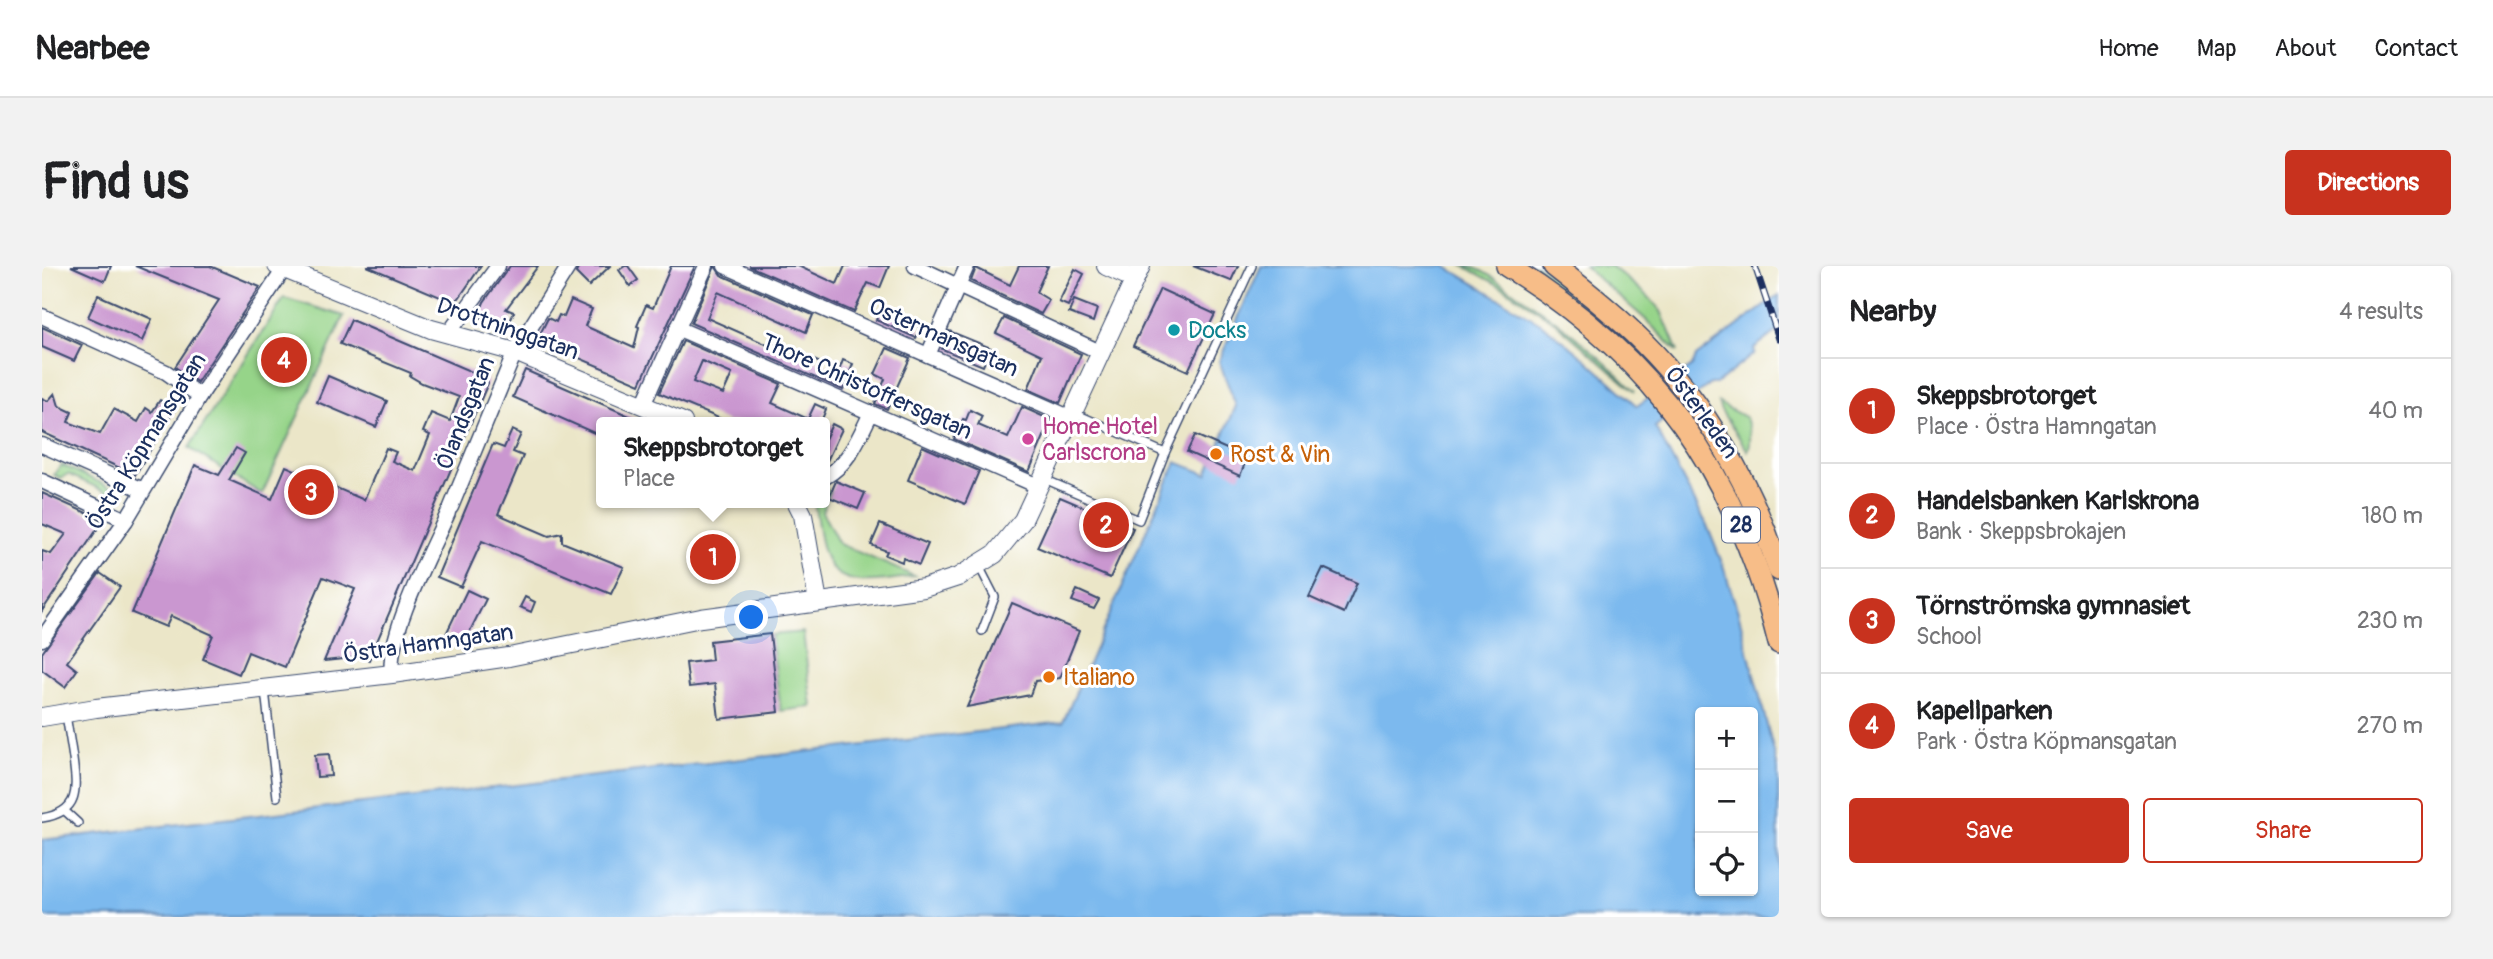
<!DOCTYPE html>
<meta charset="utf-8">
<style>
body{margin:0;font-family:Pangolin,sans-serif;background:#f2f2f2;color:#202124}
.controls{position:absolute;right:21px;bottom:21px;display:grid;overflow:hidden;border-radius:7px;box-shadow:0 2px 5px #0004}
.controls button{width:63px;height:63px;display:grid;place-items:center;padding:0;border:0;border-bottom:2px solid #e0e0e0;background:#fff;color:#202124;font:35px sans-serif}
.you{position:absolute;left:710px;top:352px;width:24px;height:24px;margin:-18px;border:5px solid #fff;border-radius:50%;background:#1a73e8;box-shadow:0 0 0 10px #1a73e833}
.badge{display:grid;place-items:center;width:46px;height:46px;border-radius:50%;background:#c8321e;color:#fff;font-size:23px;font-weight:700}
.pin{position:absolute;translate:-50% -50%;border:4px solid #fff;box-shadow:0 2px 7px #0006}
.popup{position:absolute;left:554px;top:151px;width:234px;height:91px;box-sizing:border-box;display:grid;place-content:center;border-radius:7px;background:#fff;filter:drop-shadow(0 2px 5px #0005);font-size:23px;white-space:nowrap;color:#757577}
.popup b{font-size:26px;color:#202124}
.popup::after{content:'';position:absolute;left:50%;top:100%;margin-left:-14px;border:14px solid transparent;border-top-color:#fff}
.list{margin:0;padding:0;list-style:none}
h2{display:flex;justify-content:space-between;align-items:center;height:91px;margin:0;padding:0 28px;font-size:30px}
h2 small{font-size:23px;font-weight:400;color:#757577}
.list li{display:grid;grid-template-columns:46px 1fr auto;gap:21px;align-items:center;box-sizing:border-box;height:105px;padding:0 28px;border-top:2px solid #e0e0e0}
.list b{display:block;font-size:26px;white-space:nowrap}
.list p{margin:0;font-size:23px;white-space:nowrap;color:#757577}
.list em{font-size:23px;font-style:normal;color:#757577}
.actions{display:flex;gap:14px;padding:21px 28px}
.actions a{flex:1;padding:16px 0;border:2px solid #c8321e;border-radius:7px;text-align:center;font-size:24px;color:#c8321e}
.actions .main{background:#c8321e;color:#fff}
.icon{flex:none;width:38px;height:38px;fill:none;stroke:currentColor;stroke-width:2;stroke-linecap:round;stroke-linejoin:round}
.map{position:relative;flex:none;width:1737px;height:651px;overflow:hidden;border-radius:7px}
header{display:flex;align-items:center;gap:42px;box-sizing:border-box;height:98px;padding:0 35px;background:#fff;border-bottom:2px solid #e0e0e0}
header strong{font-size:33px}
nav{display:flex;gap:38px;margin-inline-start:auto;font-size:24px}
.intro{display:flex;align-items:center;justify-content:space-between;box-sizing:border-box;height:168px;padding:0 42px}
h1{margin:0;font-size:49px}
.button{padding:18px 32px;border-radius:7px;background:#c8321e;color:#fff;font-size:24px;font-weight:700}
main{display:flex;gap:42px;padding:0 42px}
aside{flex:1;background:#fff;border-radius:7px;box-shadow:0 2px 5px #0004}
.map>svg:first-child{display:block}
.green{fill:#96d489;stroke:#588274;stroke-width:2}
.water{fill:#7bb9ee;stroke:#4b74a6;stroke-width:2;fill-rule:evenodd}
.building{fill:#ca97d0;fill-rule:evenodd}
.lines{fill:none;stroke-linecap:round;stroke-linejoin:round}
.service-casing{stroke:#3a4a6e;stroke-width:10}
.minor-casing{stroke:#3a4a6e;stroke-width:17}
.tertiary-casing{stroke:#3a4a6e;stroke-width:20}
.primary-casing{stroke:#3a4a6e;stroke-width:24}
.service{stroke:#fff;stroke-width:7}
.minor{stroke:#fff;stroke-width:14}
.tertiary{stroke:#fff;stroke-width:18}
.primary{stroke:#f7bd88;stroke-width:21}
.rail-casing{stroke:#1b2f5e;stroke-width:7}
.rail{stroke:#fff;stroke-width:4.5;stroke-dasharray:13;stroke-linecap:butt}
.culture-dot{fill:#0f9aa8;stroke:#fff;stroke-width:2.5}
.hotel-dot{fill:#d1479c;stroke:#fff;stroke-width:2.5}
.food-dot{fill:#e8710a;stroke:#fff;stroke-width:2.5}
.labels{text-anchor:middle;stroke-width:6;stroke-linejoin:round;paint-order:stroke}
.shield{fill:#fff;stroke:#5f6d8e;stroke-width:2}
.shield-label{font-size:21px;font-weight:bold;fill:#1b2f5e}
.street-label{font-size:23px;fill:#1b2f5e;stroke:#fff}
.culture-label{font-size:23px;fill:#0d838f;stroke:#fff;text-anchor:start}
.hotel-label{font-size:23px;fill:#b23c85;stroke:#fff;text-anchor:start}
.food-label{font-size:23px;fill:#c56008;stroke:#fff;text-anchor:start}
</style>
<header>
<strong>Nearbee</strong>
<nav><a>Home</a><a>Map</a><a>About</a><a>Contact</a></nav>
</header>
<div class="intro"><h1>Find us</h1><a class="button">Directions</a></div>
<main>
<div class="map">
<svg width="1737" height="651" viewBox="0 0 1737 651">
<rect width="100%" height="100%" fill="#fff"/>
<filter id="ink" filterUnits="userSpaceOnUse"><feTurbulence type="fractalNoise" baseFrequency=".0143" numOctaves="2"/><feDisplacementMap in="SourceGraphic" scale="14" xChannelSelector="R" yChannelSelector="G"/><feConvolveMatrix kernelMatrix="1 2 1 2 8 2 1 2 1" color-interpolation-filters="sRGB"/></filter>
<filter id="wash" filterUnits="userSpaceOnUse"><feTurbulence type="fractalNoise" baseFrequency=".00686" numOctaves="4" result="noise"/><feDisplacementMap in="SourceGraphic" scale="28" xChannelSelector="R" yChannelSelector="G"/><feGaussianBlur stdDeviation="1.57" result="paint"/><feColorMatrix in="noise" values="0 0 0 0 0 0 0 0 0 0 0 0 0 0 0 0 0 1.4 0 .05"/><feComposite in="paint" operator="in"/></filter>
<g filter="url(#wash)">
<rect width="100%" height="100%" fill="#ebe6c8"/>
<g class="green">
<path d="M 1422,0 C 1437,0 1454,14 1466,22 C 1513,52 1554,85 1593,126 L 1510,54 L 1465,24 Z"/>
<polygon points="1480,0 1495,0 1523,18 1585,73 1614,103 1615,109"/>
<polygon points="1542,0 1569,0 1606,30 1619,45 1636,86 1602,52"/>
<polygon points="242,32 302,50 220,228 147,182"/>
<path d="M 1677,137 L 1704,152 C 1708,161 1710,176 1706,185 L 1678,143 Z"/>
<polygon points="20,199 81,227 73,237 65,234 69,228 26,208 19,212 12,209"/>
<path d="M 783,223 L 788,225 L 780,246 L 797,278 L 872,310 C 846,314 800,325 786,296 C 777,279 776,255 772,237 L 783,237 Z"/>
<polygon points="761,366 770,441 739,445 729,369"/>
</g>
<path class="water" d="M 1219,0 L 1403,0 L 1500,58 L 1538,88 L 1595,140 L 1650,100 L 1654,91 L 1737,29 L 1737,64 L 1712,82 L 1713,87 L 1674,118 L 1668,118 L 1613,161 L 1664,257 L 1681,299 L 1696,346 L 1736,502 L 1737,651 L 0,651 L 0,574 L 1021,456 L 1134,196 L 1165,208 L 1194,140 L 1177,95 ZM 1658,446 L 1711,446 L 1711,625 L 1658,625 Z"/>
<g id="blocks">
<g class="building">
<polygon points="29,0 69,0 63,15"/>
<polygon points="93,0 168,0 218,21 155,116 133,101 177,34"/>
<polygon points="325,0 439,0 417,32 410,36"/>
<polygon points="468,0 496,0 464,43 472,46 465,63 436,50 442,36"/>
<polygon points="537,0 568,0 547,20 534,7"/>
<polygon points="583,0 586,0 596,14 588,20 577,4"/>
<polygon points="629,0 653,0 598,118 495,74 506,52 514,56 517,49 522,51 529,34 550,43 543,60 592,82 597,61 595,60 604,39 611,42"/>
<polygon points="673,0 679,9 771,49 764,66 676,26 665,52 728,80 730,76 797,105 801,94 811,98 801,124 649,57"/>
<polygon points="707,0 756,0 795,18 803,0 847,0 838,22 826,17 812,46"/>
<polygon points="977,0 1006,0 994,26 1007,34 999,48 929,15 934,2 968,19"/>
<polygon points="1151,0 1196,0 1189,15"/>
<polygon points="1033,3 1042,8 1026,40 1017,36"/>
<polygon points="1118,23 1173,48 1146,105 1091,80"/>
<polygon points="56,29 110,53 100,75 46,51"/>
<polygon points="1032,34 1055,43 1051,56 1027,47"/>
<polygon points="839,43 849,48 850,46 879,62 874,72 834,54"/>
<polygon points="962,52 1039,88 1018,137 986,123 1000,89 954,67"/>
<polygon points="309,54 444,112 446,117 327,394 320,391 282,395 313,323 281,311 243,401 206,386 197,408 161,393 171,369 129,350 124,361 90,347 153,199 177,209 194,182 203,187 187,214 230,233 244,200 322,234 344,182 354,186 350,195 373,205 388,169 381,166 389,147 408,155 417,131 380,117 368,110 369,107 298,78"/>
<polygon points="0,61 40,79 32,95 0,81"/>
<polygon points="907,65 949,82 941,100 900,83"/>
<path d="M 641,75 L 739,118 L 730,137 L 766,153 L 773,138 L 784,143 L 779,156 L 686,156 L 617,127 ZM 660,95 L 690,108 L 681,128 L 651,116 Z"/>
<polygon points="845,82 868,92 845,143 833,138 843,113 833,108"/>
<polygon points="483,104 601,156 559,156 559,170 471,131"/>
<polygon points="286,110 345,135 334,161 275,136"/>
<polygon points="13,127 17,140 30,146 26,156 58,168 72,143 96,156 104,142 110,146 118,134 133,143 93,209 0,166 0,132 6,135"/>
<polygon points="980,141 1009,154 987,206 912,173 921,153 924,154 928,144 940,150 936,159 966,172"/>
<polygon points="790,158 800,163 783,199 783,173"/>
<polygon points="470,164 479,168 471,186 481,190 456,248 507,270 520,267 520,276 582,301 569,328 440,275 419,321 395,311 451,178 462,182"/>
<polygon points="1153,169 1205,192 1198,210 1145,186"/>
<polygon points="880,180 937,205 923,238 866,214"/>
<polygon points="794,215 823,227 816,243 787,231"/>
<polygon points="0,227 58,253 60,256 0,345 0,285 9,288 24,268 0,258"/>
<polygon points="1018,231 1091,262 1068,312 995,281"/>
<polygon points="838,258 886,278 877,299 861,292 860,296 843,289 845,285 829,279"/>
<polygon points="1281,302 1315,317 1302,347 1267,331"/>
<polygon points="58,307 78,321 25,396 35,404 23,421 0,404 0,387"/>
<polygon points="425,324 444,333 422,377 404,368"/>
<polygon points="1035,324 1057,334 1052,343 1030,335"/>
<polygon points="483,331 493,336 489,346 478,341"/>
<polygon points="970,337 1037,365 1018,412 993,415 988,429 925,441"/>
<polygon points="728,368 737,446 677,453 673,418 647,421 644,397 670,394 668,375"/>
<polygon points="287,488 289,510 275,511 273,489"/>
</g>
</g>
</g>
<g filter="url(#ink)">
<use href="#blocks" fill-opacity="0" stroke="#3a4a6e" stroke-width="2"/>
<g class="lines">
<defs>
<g id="service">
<polyline points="1030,146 1123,187 1210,0"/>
<polyline points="1000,212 1097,254 1123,187"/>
<polyline points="936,298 953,331 940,365"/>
<polyline points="223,424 235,531"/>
<polyline points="23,545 36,557"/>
<path d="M 0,552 C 38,546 35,524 31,493 C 29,478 26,463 24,448"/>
</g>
<g id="minor">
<polyline points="683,0 1027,151"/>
<polyline points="873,0 1058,86"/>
<polyline points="0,50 124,106 158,130"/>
<polyline points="635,62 996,220"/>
<polyline points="406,68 456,0"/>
<polyline points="886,89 925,0"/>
<polyline points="601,139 664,0"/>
<polyline points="0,179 101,224"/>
<path d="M 783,211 C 807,198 817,171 829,147"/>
<polyline points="0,215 84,254"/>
<polyline points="409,241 473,86 527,0"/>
<polyline points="0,373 84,254 158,130 244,0"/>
<path d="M 350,408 C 344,370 389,285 406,247"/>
</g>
<g id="tertiary">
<polyline points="235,0 389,63 473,86 641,156"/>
<polyline points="1064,0 1092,13"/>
<polyline points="755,237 761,249 776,336"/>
<polyline points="0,451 54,442 350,408 467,391 659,352 882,322 916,311 953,288 981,254 1099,0"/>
</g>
<g id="primary">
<path d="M 1465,0 C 1614,91 1695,208 1737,377"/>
<path d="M 1512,0 C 1543,24 1573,48 1601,76 C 1664,139 1710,220 1737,304"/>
</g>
</defs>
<use href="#service" class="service-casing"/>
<use href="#minor" class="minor-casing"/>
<use href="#tertiary" class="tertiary-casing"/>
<use href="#primary" class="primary-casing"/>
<use href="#service" class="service"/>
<use href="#minor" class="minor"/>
<use href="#tertiary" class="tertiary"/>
<use href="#primary" class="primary"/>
<defs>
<polyline id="rail" points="1713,0 1737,73"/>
</defs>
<use href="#rail" class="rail-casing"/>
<use href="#rail" class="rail"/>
</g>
</g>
<circle class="culture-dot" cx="1132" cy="64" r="7"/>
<circle class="hotel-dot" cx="986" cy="173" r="7"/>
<g class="food-dot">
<circle cx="1174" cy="188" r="7"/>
<circle cx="1007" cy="411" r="7"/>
</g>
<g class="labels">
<rect class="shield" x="1680" y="241.5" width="38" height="35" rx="5"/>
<g class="shield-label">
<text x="1699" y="266">28</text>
</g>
<g class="street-label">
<text transform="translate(466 62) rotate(19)" y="8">Drottninggatan</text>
<text transform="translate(902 71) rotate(24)" y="8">Ostermansgatan</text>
<text transform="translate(825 120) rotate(24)" y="8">Thore Christoffersgatan</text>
<text transform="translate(1660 146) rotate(54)" y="8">Österleden</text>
<text transform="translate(423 147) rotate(-68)" y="8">Ölandsgatan</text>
<text transform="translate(104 175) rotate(-58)" y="8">Östra Köpmansgatan</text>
<text transform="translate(386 377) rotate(-8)" y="8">Östra Hamngatan</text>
</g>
<g class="culture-label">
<text x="1146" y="72">Docks</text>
</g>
<g class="hotel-label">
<text x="1000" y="168">Home Hotel<tspan x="1000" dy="26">Carlscrona</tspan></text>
</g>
<g class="food-label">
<text x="1188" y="196">Rost &amp; Vin</text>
<text x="1021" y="419">Italiano</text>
</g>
</g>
</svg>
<div class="controls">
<button>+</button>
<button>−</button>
<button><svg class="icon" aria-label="locate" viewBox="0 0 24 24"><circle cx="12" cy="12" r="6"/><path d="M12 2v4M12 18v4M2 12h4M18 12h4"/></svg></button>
</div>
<div class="you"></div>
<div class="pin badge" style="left:671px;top:291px">1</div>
<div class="popup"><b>Skeppsbrotorget</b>Place</div>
<div class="pin badge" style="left:1064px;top:259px">2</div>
<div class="pin badge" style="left:269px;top:226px">3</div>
<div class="pin badge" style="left:242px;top:94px">4</div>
</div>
<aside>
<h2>Nearby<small>4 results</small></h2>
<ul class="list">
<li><span class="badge">1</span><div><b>Skeppsbrotorget</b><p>Place · Östra Hamngatan</p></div><em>40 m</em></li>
<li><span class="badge">2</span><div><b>Handelsbanken Karlskrona</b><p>Bank · Skeppsbrokajen</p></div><em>180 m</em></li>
<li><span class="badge">3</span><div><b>Törnströmska gymnasiet</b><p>School</p></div><em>230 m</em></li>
<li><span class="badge">4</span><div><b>Kapellparken</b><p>Park · Östra Köpmansgatan</p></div><em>270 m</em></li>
</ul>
<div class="actions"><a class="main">Save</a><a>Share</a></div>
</aside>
</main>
